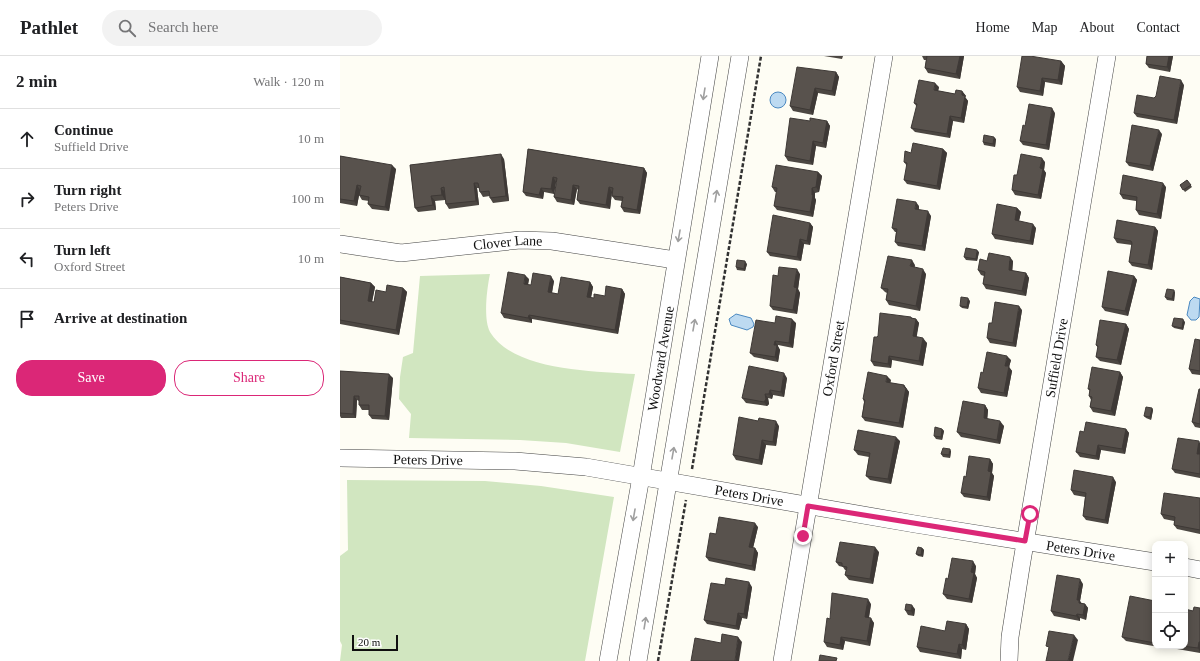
<!DOCTYPE html>
<meta charset="utf-8">
<style>
body{margin:0;font-family:"Times New Roman",serif;background:#f2f2f2;color:#202124}
.controls{position:absolute;right:12px;bottom:12px;display:grid;overflow:hidden;border-radius:8px;box-shadow:0 2px 10px #0003}
.controls button{width:36px;height:36px;display:grid;place-items:center;padding:0;border:0;border-bottom:1px solid #e0e0e0;background:#fff;color:#202124;font:20px sans-serif}
.scale{position:absolute;left:12px;bottom:10px;width:46px;box-sizing:border-box;padding-left:4px;border:2px solid #101010;border-top:0;font-size:11px;line-height:14px;white-space:nowrap;color:#101010;-webkit-text-stroke:3px #fff;paint-order:stroke}
.stop{position:absolute;width:12px;height:12px;margin:-9px;border:3px solid #db2777;border-radius:50%;background:#fff}
.stop.end{background:#db2777;border-color:#fff;box-shadow:0 1px 4px #0008}
.list{margin:0;padding:0;list-style:none}
h2{display:flex;justify-content:space-between;align-items:center;height:52px;margin:0;padding:0 16px;font-size:17px}
h2 small{font-size:13px;font-weight:400;color:#757577}
.list li{display:grid;grid-template-columns:26px 1fr auto;gap:12px;align-items:center;box-sizing:border-box;height:60px;padding:0 16px;border-top:1px solid #e0e0e0}
.list b{display:block;font-size:15px;white-space:nowrap}
.list p{margin:0;font-size:13px;white-space:nowrap;color:#757577}
.list em{font-size:13px;font-style:normal;color:#757577}
.actions{display:flex;gap:8px;padding:12px 16px}
.actions a{flex:1;padding:9px 0;border:1px solid #db2777;border-radius:16px;text-align:center;font-size:14px;color:#db2777}
.actions .main{background:#db2777;color:#fff}
.icon{flex:none;width:22px;height:22px;fill:none;stroke:currentColor;stroke-width:2;stroke-linecap:round;stroke-linejoin:round}
.map{position:relative;flex:none;width:860px;height:605px;overflow:hidden}
header{display:flex;align-items:center;gap:24px;box-sizing:border-box;height:56px;padding:0 20px;background:#fff;border-bottom:1px solid #e0e0e0}
header strong{font-size:19px}
nav{display:flex;gap:22px;margin-inline-start:auto;font-size:14px}
.search{width:280px;height:36px;background:#f2f2f2;display:flex;align-items:center;gap:10px;box-sizing:border-box;padding:0 14px;border-radius:22px;color:#757577;font-size:15px}
main{display:flex}
aside{flex:1;background:#fff}
.map>svg:first-child{display:block}
.green{fill:#d1e6c0}
.water{fill:#bddaf1;stroke:#4b89c1}
.lines{fill:none;stroke-linecap:round;stroke-linejoin:round}
.minor-casing{stroke:#434343;stroke-width:18}
.path{stroke:#323232;stroke-width:2.5;stroke-dasharray:4 2;stroke-linecap:butt}
.minor{stroke:#fff;stroke-width:17}
.wall{fill:#4c4742}
.shaded-wall{fill:#3e3936}
.building{fill:#58524d;stroke:#3e3936}
.oneway{stroke:#9f9f9f}
.route{stroke:#db2777;stroke-width:5}
.labels{text-anchor:middle;stroke-width:4;stroke-linejoin:round;paint-order:stroke}
.street-label{font-size:14px;fill:#101010;stroke:#fff}
</style>
<header>
<strong>Pathlet</strong>
<div class="search"><svg class="icon" aria-label="search" viewBox="0 0 24 24"><circle cx="10" cy="10" r="6"/><path d="M15 15l6 6"/></svg>Search here</div>
<nav><a>Home</a><a>Map</a><a>About</a><a>Contact</a></nav>
</header>
<main>
<aside>
<h2>2 min<small>Walk · 120 m</small></h2>
<ul class="list">
<li><svg class="icon" aria-label="ahead" viewBox="0 0 24 24"><path d="M12 20V5M6 11l6-6 6 6"/></svg><div><b>Continue</b><p>Suffield Drive</p></div><em>10 m</em></li>
<li><svg class="icon" aria-label="right" viewBox="0 0 24 24"><path d="M7 20v-9h11M14 6l5 5-5 5"/></svg><div><b>Turn right</b><p>Peters Drive</p></div><em>100 m</em></li>
<li><svg class="icon" aria-label="left" viewBox="0 0 24 24"><path d="M17 20v-9H6M10 6l-5 5 5 5"/></svg><div><b>Turn left</b><p>Oxford Street</p></div><em>10 m</em></li>
<li><svg class="icon" aria-label="arrive" viewBox="0 0 24 24"><path d="M6 21V4h12l-3 4 3 4H6"/></svg><div><b>Arrive at destination</b></div></li>
</ul>
<div class="actions"><a class="main">Save</a><a>Share</a></div>
</aside>
<div class="map">
<svg width="860" height="605" viewBox="0 0 860 605">
<rect width="100%" height="100%" fill="#fefdf4"/>
<g class="green">
<path d="M 150,218 C 147,232 143,263 150,276 C 174,315 253,315 295,318 L 280,396 L 226,387 L 180,384 L 69,382 L 71,358 L 59,343 L 60,321 L 63,301 L 73,297 L 80,220 Z"/>
<polygon points="7,424 145,425 201,430 274,441 245,605 0,605 2,589 0,585 0,500 8,494"/>
</g>
<g class="water">
<circle cx="438" cy="44" r="8"/>
<polygon points="854,241 860,243 859,261 856,264 851,264 847,259 850,245"/>
<polygon points="396,258 411,262 414,268 413,271 407,274 391,269 389,263"/>
</g>
<g class="lines">
<defs>
<g id="minor">
<path id="s1" d="M 0,188 L 61,197 L 180,184 L 212,185 L 335,204"/>
<path id="s2" d="M 0,402 L 175,405 L 246,411 L 575,468 L 815,506"/>
<polyline points="845,511 860,514"/>
<path id="s3" d="M 268,605 L 301,421 L 370,0"/>
<polyline points="298,605 400,0"/>
<path id="s4" d="M 442,605 L 544,0"/>
<path id="s5" d="M 669,605 L 670,581 L 681,511 L 767,0"/>
</g>
</defs>
<use href="#minor" class="minor-casing"/>
<g class="path">
<polyline points="352,413 421,0"/>
<polyline points="318,605 346,444"/>
</g>
<use href="#minor" class="minor"/>
</g>
<g class="wall">
<polygon points="484,0 503,0 502,3"/>
<polygon points="582,0 624,0 620,23 588,17 585,12 586,4 584,4"/>
<polygon points="807,0 833,0 830,16 809,12 806,8"/>
<polygon points="721,5 725,10 722,29 705,26 703,40 680,36 677,31"/>
<polygon points="496,16 499,21 495,40 478,37 473,59 453,55 450,50"/>
<polygon points="844,29 837,68 797,61 794,57 814,42"/>
<polygon points="599,31 598,35 615,38 622,35 626,40 625,41 628,45 624,67 613,65 610,82 575,76 571,72 577,51 574,47"/>
<polygon points="715,57 709,94 683,89 680,85"/>
<polygon points="470,65 487,65 490,70 486,92 476,90 473,109 448,105 445,100"/>
<polygon points="822,78 813,115 789,110 786,106"/>
<polygon points="656,83 655,91 644,89 643,86"/>
<polygon points="188,93 304,112 307,117 300,158 284,156 281,151 282,145 275,144 272,140 272,136 270,153 240,148 237,144 238,134 237,133 234,149 217,146 214,141 217,126 216,126 214,138 204,136 203,143 186,140 183,136"/>
<polygon points="603,93 607,97 600,134 567,128 564,124 567,110 564,106 571,97"/>
<polygon points="0,100 56,113 49,155 32,153 28,148 29,145 22,144 19,139 20,134 17,150 0,147"/>
<polygon points="164,103 169,145 153,147 150,142 150,140 143,141 140,136 139,132 137,132 139,149 109,153 106,148 105,144 95,145 96,154 78,156 75,152 70,109"/>
<polygon points="705,106 704,114 706,117 701,143 675,139 672,134 677,119"/>
<polygon points="478,116 482,120 479,136 475,137 475,142 476,144 473,161 437,154 434,150 437,136 435,136 432,131"/>
<polygon points="847,124 852,131 845,136 840,129"/>
<polygon points="826,131 821,163 799,159 796,154 796,145 783,143 780,138"/>
<polygon points="579,150 579,154 591,160 585,195 558,190 555,186 556,176 555,176 552,172"/>
<polygon points="677,152 681,156 679,165 696,172 693,189 655,183 652,178"/>
<polygon points="470,167 473,171 470,189 464,188 461,205 430,200 427,196"/>
<polygon points="815,171 818,175 812,214 792,210 789,206 792,189 777,187 774,182"/>
<polygon points="639,196 637,205 626,204 624,201"/>
<polygon points="647,205 673,205 672,215 686,217 689,222 686,240 646,233 643,228 644,220 641,219 638,214"/>
<polygon points="407,208 405,215 397,214 396,211"/>
<polygon points="575,209 574,211 586,218 580,255 549,249 546,244 547,237 545,236 541,232"/>
<polygon points="460,218 458,233 460,237 457,258 433,254 430,250 438,220"/>
<polygon points="794,220 797,224 788,260 765,255 762,251"/>
<polygon points="0,221 31,227 35,231 32,246 34,246 46,236 63,232 67,236 59,279 0,268"/>
<polygon points="189,223 188,229 191,229 214,225 212,237 218,238 250,226 253,231 251,242 254,242 265,240 282,233 285,238 278,278 192,263 192,267 164,262 161,257"/>
<polygon points="835,236 834,245 827,244 825,241"/>
<polygon points="630,245 628,253 622,252 620,250"/>
<polygon points="682,254 676,291 650,287 647,282 652,267"/>
<polygon points="571,261 572,262 576,263 579,267 576,281 587,287 583,310 552,304 551,312 534,310 531,305 537,281"/>
<polygon points="845,266 843,274 834,272 832,270"/>
<polygon points="435,267 456,267 453,292 438,289 438,290 440,294 438,306 414,301 410,297"/>
<polygon points="786,268 789,273 781,309 760,305 756,301 758,292 756,289"/>
<polygon points="860,284 860,319 852,318 849,313"/>
<polygon points="671,304 669,311 672,315 667,341 641,337 638,332 643,317"/>
<polygon points="0,315 53,322 49,364 32,363 29,359 29,354 22,354 19,349 19,345 17,344 16,362 1,362 0,360"/>
<polygon points="780,316 783,321 775,360 753,356 750,351 751,344 749,340 750,335 748,333"/>
<polygon points="447,322 444,341 433,339 432,343 428,342 429,348 427,350 406,347 402,342"/>
<polygon points="551,324 550,327 564,329 569,336 563,372 525,365 522,361 524,346 523,343"/>
<polygon points="860,333 860,372 855,371 852,366"/>
<polygon points="645,349 648,354 647,363 664,370 660,388 621,381 617,376"/>
<polygon points="812,352 813,354 811,364 806,362 804,360"/>
<polygon points="439,370 436,390 426,389 422,409 396,404 393,399"/>
<polygon points="602,373 604,375 602,384 596,383 594,380"/>
<polygon points="786,373 789,377 785,398 761,394 759,404 740,401 736,396 744,376"/>
<polygon points="560,385 551,428 530,424 526,420 529,401 518,399 514,394"/>
<polygon points="860,387 860,422 835,417 832,413"/>
<polygon points="611,395 610,402 603,401 601,398"/>
<polygon points="650,403 653,408 652,417 654,420 650,445 624,441 621,437 626,421"/>
<polygon points="776,426 768,468 746,464 743,460 745,441 734,439 731,434"/>
<polygon points="860,442 860,478 837,473 834,469 834,465 824,463 821,458"/>
<polygon points="418,471 413,492 415,492 418,497 415,515 369,505 366,501 376,478"/>
<polygon points="582,492 584,494 583,501 578,500 576,498"/>
<polygon points="539,496 533,528 509,524 505,519 506,514 505,514 503,511 499,510 496,506"/>
<polygon points="636,510 635,518 637,522 632,547 607,543 603,538 608,523"/>
<polygon points="743,528 740,545 741,547 745,548 748,552 746,564 740,562 740,565 714,560 711,555"/>
<polygon points="385,529 412,531 407,563 402,562 399,574 367,568 364,564"/>
<polygon points="815,545 815,590 825,590 824,592 786,585 782,581"/>
<polygon points="531,548 529,562 534,567 530,590 505,585 503,594 487,591 484,586 490,563"/>
<polygon points="860,552 860,597 837,593 834,590 845,590 853,555"/>
<polygon points="575,553 574,560 568,559 565,554"/>
<polygon points="626,568 629,573 626,594 622,593 621,603 580,596 577,591 605,575"/>
</g>
<g class="shaded-wall">
<polygon points="620,0 624,0 620,23 616,18"/>
<polygon points="829,0 833,0 830,16 827,11"/>
<polygon points="721,5 725,10 722,29 718,24"/>
<polygon points="496,16 499,21 495,40 492,35"/>
<polygon points="702,22 705,26 703,40 700,35"/>
<polygon points="841,24 844,29 837,68 834,64"/>
<polygon points="595,27 599,31 597,39 594,34"/>
<polygon points="475,32 478,37 473,59 470,54"/>
<polygon points="622,35 626,40 625,41 628,45 624,67 621,62 622,39"/>
<polygon points="712,52 715,57 709,94 706,89"/>
<polygon points="610,60 613,65 610,82 607,78"/>
<polygon points="487,65 490,70 486,92 483,87"/>
<polygon points="819,74 822,78 813,115 810,110"/>
<polygon points="654,81 656,83 655,91 653,88"/>
<polygon points="473,85 476,90 473,109 470,105"/>
<polygon points="603,93 607,97 600,134 597,130"/>
<polygon points="161,98 164,103 169,145 166,140"/>
<polygon points="702,102 705,106 704,114 706,117 701,143 698,139 700,112"/>
<polygon points="52,109 56,113 49,155 45,151"/>
<polygon points="304,112 307,117 300,158 297,154"/>
<polygon points="478,116 482,120 479,136 476,131"/>
<polygon points="213,121 216,126 214,138 211,133"/>
<polygon points="134,127 137,132 139,149 136,145"/>
<polygon points="823,127 826,131 821,163 817,158"/>
<polygon points="17,129 20,134 17,150 14,145"/>
<polygon points="233,129 237,133 234,149 231,144"/>
<polygon points="269,131 272,136 270,153 266,149"/>
<polygon points="101,132 105,136 105,144 102,139"/>
<polygon points="201,132 204,136 203,143 199,139"/>
<polygon points="472,132 475,137 475,142 476,144 473,161 470,156"/>
<polygon points="91,140 95,145 96,154 93,149"/>
<polygon points="576,146 579,150 578,158 575,153"/>
<polygon points="677,152 681,156 678,169 675,164"/>
<polygon points="588,155 591,160 585,195 582,190"/>
<polygon points="470,167 473,171 470,189 467,185"/>
<polygon points="693,168 696,172 693,189 690,185"/>
<polygon points="815,171 818,175 812,214 808,209"/>
<polygon points="460,183 464,188 461,205 457,201"/>
<polygon points="637,194 639,196 637,205 636,203"/>
<polygon points="670,201 673,205 672,219 669,214"/>
<polygon points="572,204 575,209 574,215 570,210"/>
<polygon points="405,205 407,208 405,215 404,213"/>
<polygon points="457,213 460,218 458,233 460,237 457,258 453,254 454,231"/>
<polygon points="583,213 586,218 580,255 576,250"/>
<polygon points="686,217 689,222 686,240 682,235"/>
<polygon points="185,219 189,223 187,233 184,228"/>
<polygon points="211,220 214,225 211,241 208,236"/>
<polygon points="794,220 797,224 788,260 785,255"/>
<polygon points="250,226 253,231 250,246 247,241"/>
<polygon points="31,227 35,231 31,250 28,245"/>
<polygon points="63,232 67,236 59,279 56,274"/>
<polygon points="282,233 285,238 278,278 275,274"/>
<polygon points="834,234 835,236 834,245 832,243"/>
<polygon points="628,242 630,245 628,253 627,251"/>
<polygon points="679,250 682,254 676,291 673,287"/>
<polygon points="189,259 192,263 192,267 188,262"/>
<polygon points="452,263 456,267 453,292 449,287"/>
<polygon points="576,263 579,267 576,285 573,280"/>
<polygon points="843,263 845,266 843,274 842,272"/>
<polygon points="786,268 789,273 781,309 777,304"/>
<polygon points="583,282 587,287 583,310 579,305"/>
<polygon points="435,285 440,294 438,306 435,301 434,289"/>
<polygon points="549,300 552,304 551,312 548,308"/>
<polygon points="667,300 671,304 669,311 672,315 667,341 664,337 665,310"/>
<polygon points="780,316 783,321 775,360 771,355"/>
<polygon points="444,317 447,322 444,341 441,336"/>
<polygon points="49,318 53,322 49,364 45,360"/>
<polygon points="547,320 551,324 549,331 546,326"/>
<polygon points="564,329 569,336 563,372 559,367"/>
<polygon points="430,334 433,339 432,343 429,338"/>
<polygon points="425,338 428,342 429,348 427,350 424,346"/>
<polygon points="14,340 17,344 16,362 13,358"/>
<polygon points="645,349 648,354 647,367 644,362"/>
<polygon points="812,352 813,354 811,364 810,361"/>
<polygon points="436,365 439,370 436,390 433,386"/>
<polygon points="660,365 664,370 660,388 657,384"/>
<polygon points="602,373 604,375 602,384 601,381"/>
<polygon points="786,373 789,377 785,398 782,393"/>
<polygon points="556,381 560,385 551,428 548,423"/>
<polygon points="422,384 426,389 422,409 419,404"/>
<polygon points="859,385 860,387 860,402 857,398"/>
<polygon points="758,389 761,394 759,404 756,400"/>
<polygon points="610,393 611,395 610,402 609,399"/>
<polygon points="650,403 653,408 652,417 654,420 650,445 647,441 648,415"/>
<polygon points="773,421 776,426 768,468 765,464"/>
<polygon points="415,467 418,471 412,496 409,491"/>
<polygon points="535,491 539,496 533,528 530,523"/>
<polygon points="415,492 418,497 415,515 412,510"/>
<polygon points="582,492 584,494 583,501 581,499"/>
<polygon points="633,505 636,510 635,518 637,522 632,547 629,543 631,516"/>
<polygon points="740,523 743,528 740,545 743,549 742,551 737,544"/>
<polygon points="409,526 412,531 407,563 404,558"/>
<polygon points="528,543 531,548 528,566 525,561"/>
<polygon points="745,548 748,552 746,564 743,559"/>
<polygon points="572,549 575,553 574,560 571,555"/>
<polygon points="398,557 402,562 399,574 396,570"/>
<polygon points="737,558 740,562 740,565 736,560"/>
<polygon points="531,562 534,567 530,590 527,585"/>
<polygon points="626,568 629,573 626,594 622,589"/>
<polygon points="734,579 738,584 733,605 728,605"/>
<polygon points="398,581 402,586 399,605 395,605"/>
<polygon points="501,581 505,585 503,594 500,589"/>
<polygon points="859,586 860,587 860,596 858,592"/>
<polygon points="619,588 622,593 621,603 617,598"/>
</g>
<g class="building">
<polygon points="586,0 620,0 616,18 585,12 587,0"/>
<polygon points="682,0 690,0 721,5 718,24 702,22 700,35 677,31"/>
<polygon points="807,0 829,0 827,11 806,8"/>
<polygon points="457,11 496,16 492,35 475,32 470,54 450,50"/>
<polygon points="820,20 841,24 834,64 794,57 797,39 814,42 816,40"/>
<polygon points="579,24 595,27 594,34 615,38 616,34 622,35 622,39 625,40 621,62 610,60 607,78 571,72 577,48 574,47"/>
<polygon points="689,48 712,52 706,89 680,85 683,69 685,70"/>
<polygon points="450,62 470,65 470,62 487,65 483,87 473,85 470,105 445,100"/>
<polygon points="792,69 819,74 810,110 786,106"/>
<polygon points="644,79 654,81 653,88 643,86"/>
<polygon points="573,87 603,93 597,130 564,124 567,107 564,106 565,95 571,97"/>
<polygon points="188,93 304,112 297,154 281,151 283,141 272,140 273,132 269,131 266,149 237,144 239,130 233,129 231,144 214,141 217,122 213,121 211,133 201,132 199,139 183,136"/>
<polygon points="161,98 166,140 150,142 149,135 140,136 138,127 134,127 136,145 106,148 104,131 101,132 102,139 91,140 93,149 75,152 70,109"/>
<polygon points="681,98 702,102 700,112 703,113 698,139 672,134 674,119 677,119"/>
<polygon points="0,100 52,109 45,151 28,148 29,141 19,139 21,130 17,129 14,145 0,143"/>
<polygon points="436,109 478,116 476,131 472,132 472,139 473,139 470,156 434,150 437,132 432,131"/>
<polygon points="783,119 823,127 817,158 796,154 797,141 780,138"/>
<polygon points="847,124 851,129 843,134 840,129"/>
<polygon points="557,143 576,146 575,153 588,155 582,190 555,186 557,173 552,172"/>
<polygon points="657,148 677,152 675,164 693,168 690,185 652,178"/>
<polygon points="433,159 470,167 467,185 460,183 457,201 427,196"/>
<polygon points="777,164 815,171 808,209 789,206 792,187 791,185 774,182"/>
<polygon points="626,192 637,194 636,203 624,201"/>
<polygon points="649,197 670,201 669,214 686,217 682,235 643,228 645,216 638,214 640,203 647,205"/>
<polygon points="548,200 572,204 570,210 583,213 576,250 546,244 548,233 541,232"/>
<polygon points="397,204 405,205 404,213 396,211"/>
<polygon points="439,211 457,213 454,231 457,232 453,254 430,250 433,219 438,220"/>
<polygon points="768,215 794,220 785,255 762,251"/>
<polygon points="168,216 185,219 184,228 191,229 193,217 211,220 208,236 218,238 221,221 250,226 247,241 254,242 254,238 265,240 266,230 282,233 275,274 189,259 188,262 161,257"/>
<polygon points="0,221 31,227 28,245 34,246 36,234 46,236 47,229 63,232 56,274 0,264"/>
<polygon points="827,233 834,234 832,243 825,241"/>
<polygon points="621,241 628,242 627,251 620,250"/>
<polygon points="655,246 679,250 673,287 647,282 649,267 652,267"/>
<polygon points="540,257 571,261 571,262 576,263 573,280 583,282 579,305 549,300 548,308 531,305 534,281 537,281 538,280"/>
<polygon points="436,260 452,263 449,287 435,285 434,289 437,289 435,301 410,297 416,264 435,267"/>
<polygon points="834,262 843,263 842,272 832,270"/>
<polygon points="760,264 786,268 777,304 756,301 758,290 756,289"/>
<polygon points="855,283 860,284 860,315 849,313"/>
<polygon points="647,296 667,300 665,310 669,310 664,337 638,332 641,316 643,317"/>
<polygon points="409,310 444,317 441,336 430,334 429,338 425,338 426,343 424,346 402,342"/>
<polygon points="752,311 780,316 771,355 750,351 752,341 749,340 750,333 748,333"/>
<polygon points="0,315 49,318 45,360 29,359 29,349 19,349 19,340 14,340 13,358 0,357"/>
<polygon points="528,316 547,320 546,326 564,329 564,331 566,332 559,367 522,361 525,344 523,343"/>
<polygon points="859,333 860,333 860,368 852,366"/>
<polygon points="623,345 645,349 644,362 660,365 657,384 617,376"/>
<polygon points="806,351 812,352 810,361 804,360"/>
<polygon points="399,361 418,365 419,362 436,365 433,386 422,384 419,404 393,399"/>
<polygon points="746,366 786,373 782,393 758,389 756,400 736,396 740,375 744,376"/>
<polygon points="595,371 602,373 601,381 594,380"/>
<polygon points="518,374 556,381 548,423 526,420 530,397 514,394"/>
<polygon points="838,382 859,385 857,398 860,398 860,418 832,413"/>
<polygon points="603,392 610,393 609,399 601,398"/>
<polygon points="629,400 650,403 648,415 651,416 647,441 621,437 624,420 626,421"/>
<polygon points="734,414 773,421 765,464 743,460 746,437 731,434"/>
<polygon points="824,437 860,442 860,474 834,469 835,461 821,458"/>
<polygon points="379,461 415,467 409,491 415,492 412,510 366,501 370,477 376,478"/>
<polygon points="500,486 535,491 530,523 505,519 507,511 502,510 502,507 496,506"/>
<polygon points="578,491 582,492 581,499 576,498"/>
<polygon points="612,502 633,505 631,516 634,517 629,543 603,538 606,522 608,523"/>
<polygon points="717,519 740,523 737,544 739,544 739,547 745,548 743,559 737,558 736,560 711,555"/>
<polygon points="386,522 409,526 404,558 398,557 396,570 364,564 371,527 385,529"/>
<polygon points="492,537 528,543 525,561 531,562 527,585 501,581 500,589 484,586 487,562 490,563"/>
<polygon points="790,540 815,545 814,547 815,547 815,587 782,581"/>
<polygon points="566,548 572,549 571,555 565,554"/>
<polygon points="854,551 860,552 860,586 859,586 858,592 842,590 845,590 845,553 853,555"/>
<polygon points="607,565 626,568 622,589 619,588 617,598 577,591 581,570 605,575"/>
<polygon points="709,575 734,579 728,605 706,605 709,591 706,590"/>
<polygon points="382,578 398,581 395,605 351,605 355,582 381,587"/>
<polygon points="480,599 497,602 496,605 479,605"/>
</g>
<defs><path id="oneway-shaft" d="M-6 0H5M1.5-3L5.5 0L1.5 3" fill="none" stroke-width="1.6" stroke-linecap="round" stroke-linejoin="round"/></defs>
<g class="oneway">
<use href="#oneway-shaft" transform="translate(364 38) rotate(99)"/>
<use href="#oneway-shaft" transform="translate(376 140) rotate(-80)"/>
<use href="#oneway-shaft" transform="translate(339 180) rotate(100)"/>
<use href="#oneway-shaft" transform="translate(354 269) rotate(-80)"/>
<use href="#oneway-shaft" transform="translate(333 397) rotate(-80)"/>
<use href="#oneway-shaft" transform="translate(294 459) rotate(100)"/>
<use href="#oneway-shaft" transform="translate(305 567) rotate(-81)"/>
</g>
<g class="lines">
<polyline class="route" points="463,480 468,450 685,485 690,458"/>
</g>
<g class="labels">
<g class="street-label">
<text dy="5" stroke="none"><textPath href="#s1" startOffset="169">Clover Lane</textPath></text>
<text dy="5" stroke="none"><textPath href="#s5" startOffset="307">Suffield Drive</textPath></text>
<text dy="5" stroke="none"><textPath href="#s3" startOffset="307">Woodward Avenue</textPath></text>
<text dy="5" stroke="none"><textPath href="#s4" startOffset="307">Oxford Street</textPath></text>
<text dy="5" stroke="none"><textPath href="#s2" startOffset="88">Peters Drive</textPath></text>
<text dy="5" stroke="none"><textPath href="#s2" startOffset="412">Peters Drive</textPath></text>
<text dy="5" stroke="none"><textPath href="#s2" startOffset="748">Peters Drive</textPath></text>
</g>
</g>
</svg>
<div class="controls">
<button>+</button>
<button>−</button>
<button><svg class="icon" aria-label="locate" viewBox="0 0 24 24"><circle cx="12" cy="12" r="6"/><path d="M12 2v4M12 18v4M2 12h4M18 12h4"/></svg></button>
</div>
<div class="scale">20 m</div>
<div class="stop" style="left:690px;top:458px"></div>
<div class="stop end" style="left:463px;top:480px"></div>
</div>
</main>
